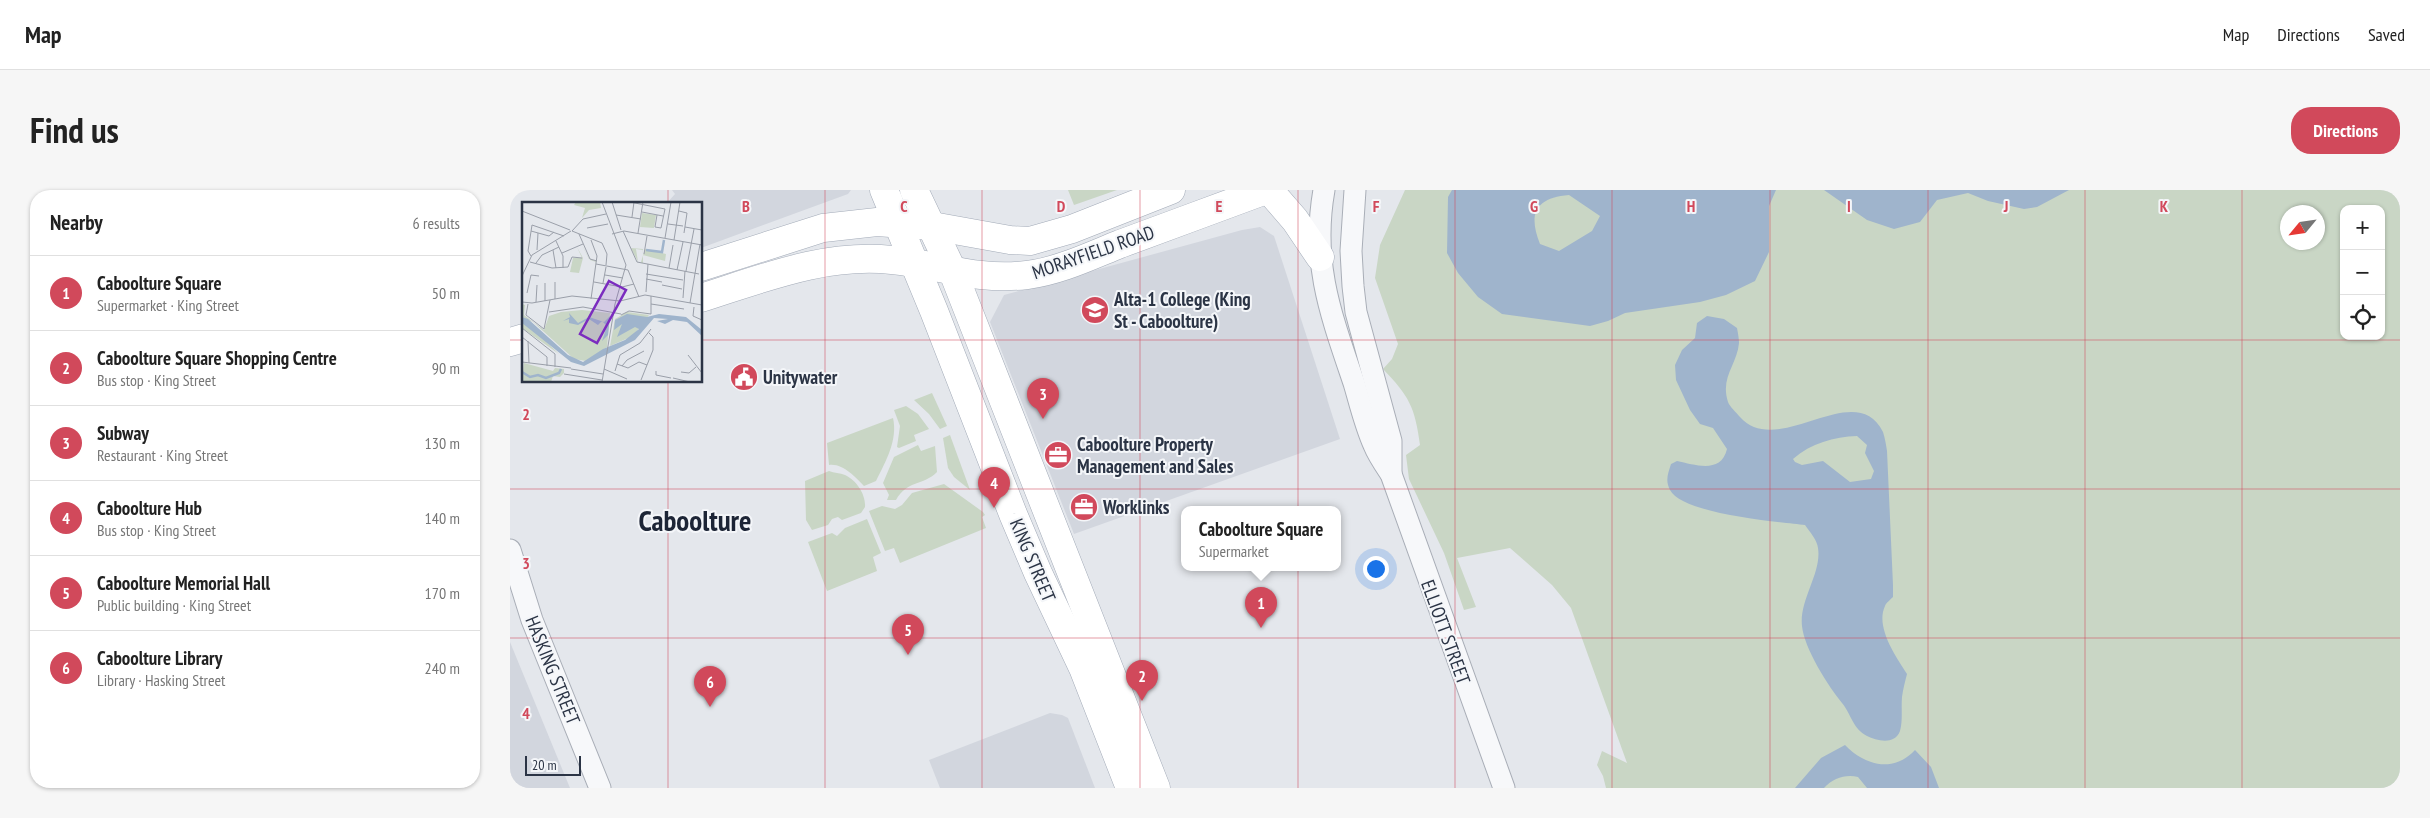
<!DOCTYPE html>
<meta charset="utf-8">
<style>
body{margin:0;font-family:"PT Sans Narrow",sans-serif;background:#f6f6f6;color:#222}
.controls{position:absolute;right:15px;top:15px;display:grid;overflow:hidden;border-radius:10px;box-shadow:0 1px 4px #0004}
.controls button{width:45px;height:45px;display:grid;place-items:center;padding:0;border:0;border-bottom:1px solid #e0e0e0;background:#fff;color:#222;font:25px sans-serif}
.compass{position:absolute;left:1770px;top:15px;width:45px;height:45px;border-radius:50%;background:#fff;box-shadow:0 1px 4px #0004;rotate:241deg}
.scale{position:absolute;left:15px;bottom:12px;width:56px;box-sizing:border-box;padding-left:5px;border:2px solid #2b3445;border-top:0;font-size:14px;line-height:18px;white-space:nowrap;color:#2b3445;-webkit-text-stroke:4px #f4f6f9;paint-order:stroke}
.you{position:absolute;left:865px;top:378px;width:18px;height:18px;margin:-12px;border:4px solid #fff;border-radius:50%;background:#1a73e8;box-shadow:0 0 0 8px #1a73e833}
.badge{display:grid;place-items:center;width:32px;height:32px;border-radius:50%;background:#d1495b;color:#fff;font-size:16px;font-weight:700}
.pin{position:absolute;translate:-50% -41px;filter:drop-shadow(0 1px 2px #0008)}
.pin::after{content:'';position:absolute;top:26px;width:18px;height:15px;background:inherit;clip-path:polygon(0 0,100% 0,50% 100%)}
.popup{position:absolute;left:671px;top:316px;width:160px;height:65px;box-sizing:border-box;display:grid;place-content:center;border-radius:10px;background:#fff;filter:drop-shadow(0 1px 4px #0005);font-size:16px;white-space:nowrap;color:#767676}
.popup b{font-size:19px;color:#222}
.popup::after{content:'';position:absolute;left:50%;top:100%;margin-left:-10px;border:10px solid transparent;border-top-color:#fff}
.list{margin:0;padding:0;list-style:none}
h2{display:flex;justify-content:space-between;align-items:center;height:65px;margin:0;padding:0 20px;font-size:21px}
h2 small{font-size:16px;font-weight:400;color:#767676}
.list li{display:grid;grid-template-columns:32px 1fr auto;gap:15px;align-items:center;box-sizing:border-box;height:75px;padding:0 20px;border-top:1px solid #e0e0e0}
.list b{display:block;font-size:19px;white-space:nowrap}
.list p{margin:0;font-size:16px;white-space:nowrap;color:#767676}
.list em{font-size:16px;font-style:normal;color:#767676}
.icon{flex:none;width:28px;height:28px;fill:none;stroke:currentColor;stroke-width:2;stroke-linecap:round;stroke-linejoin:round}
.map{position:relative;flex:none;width:1890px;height:598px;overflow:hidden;border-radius:20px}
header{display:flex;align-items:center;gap:30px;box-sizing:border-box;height:70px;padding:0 25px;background:#fff;border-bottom:1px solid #e0e0e0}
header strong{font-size:24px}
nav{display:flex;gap:28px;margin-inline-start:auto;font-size:18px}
.intro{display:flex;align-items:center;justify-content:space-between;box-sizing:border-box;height:120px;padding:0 30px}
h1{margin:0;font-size:35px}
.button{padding:12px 22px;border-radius:20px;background:#d1495b;color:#fff;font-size:18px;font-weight:700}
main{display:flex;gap:30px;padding:0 30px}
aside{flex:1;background:#fff;border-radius:20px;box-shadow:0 1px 4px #0004}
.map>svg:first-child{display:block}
.built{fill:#d2d6de}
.green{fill:#c9d6c5;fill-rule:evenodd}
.water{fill:#9fb4cc;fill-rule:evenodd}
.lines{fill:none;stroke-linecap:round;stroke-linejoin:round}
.minor-casing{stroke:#a9aeb7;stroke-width:23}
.major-casing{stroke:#a3abb8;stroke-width:29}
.minor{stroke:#f7f8fa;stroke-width:21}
.major{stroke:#fff;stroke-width:28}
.grid{fill:none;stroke:#d1495b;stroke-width:1;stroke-opacity:0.55}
.labels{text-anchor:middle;stroke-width:4;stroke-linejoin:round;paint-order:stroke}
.street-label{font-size:19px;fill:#2b3445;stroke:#f4f6f9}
.poi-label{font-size:19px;font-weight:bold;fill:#2b3445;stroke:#f4f6f9;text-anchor:start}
.town-label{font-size:29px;font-weight:bold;fill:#1d2536;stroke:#f4f6f9}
.inset-river{fill:none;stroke:#9fb4cc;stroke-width:2.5}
.inset-road{fill:none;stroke:#9a9fa9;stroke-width:1}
.view{fill:#7b2cbf;fill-opacity:0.15;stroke:#7b2cbf;stroke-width:2.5}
.inset-edge{fill:none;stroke:#2b3445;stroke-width:2.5}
.grid-label{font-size:16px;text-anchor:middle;font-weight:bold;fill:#d1495b;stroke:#f4f6f9;stroke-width:4;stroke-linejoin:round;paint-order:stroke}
</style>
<header>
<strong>Map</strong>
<nav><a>Map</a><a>Directions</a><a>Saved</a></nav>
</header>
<div class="intro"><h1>Find us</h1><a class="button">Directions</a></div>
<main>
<aside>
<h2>Nearby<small>6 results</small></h2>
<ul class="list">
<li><span class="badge">1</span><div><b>Caboolture Square</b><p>Supermarket · King Street</p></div><em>50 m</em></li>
<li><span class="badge">2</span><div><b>Caboolture Square Shopping Centre</b><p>Bus stop · King Street</p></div><em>90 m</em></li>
<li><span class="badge">3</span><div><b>Subway</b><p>Restaurant · King Street</p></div><em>130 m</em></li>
<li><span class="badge">4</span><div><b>Caboolture Hub</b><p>Bus stop · King Street</p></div><em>140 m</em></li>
<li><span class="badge">5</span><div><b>Caboolture Memorial Hall</b><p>Public building · King Street</p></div><em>170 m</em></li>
<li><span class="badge">6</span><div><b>Caboolture Library</b><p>Library · Hasking Street</p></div><em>240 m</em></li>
</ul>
</aside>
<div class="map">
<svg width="1890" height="598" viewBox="0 0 1890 598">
<rect width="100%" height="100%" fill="#e4e7ec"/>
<g class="built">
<polygon points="162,0 341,0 338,4 191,58 191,14 156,14 165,4"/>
<polygon points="750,37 764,46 830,249 564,344 480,132 494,105 732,40"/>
<polygon points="0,452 60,598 0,598"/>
<polygon points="540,523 552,525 558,528 585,598 430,598 419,570"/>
</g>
<g class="green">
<polygon points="558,0 607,0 564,15"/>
<path d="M 895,0 L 1890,0 L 1890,598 L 1096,598 L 1093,586 L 1087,575 L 1092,561 L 1117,573 L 1061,418 L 1042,395 L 1000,358 L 947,368 L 966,417 L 954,420 L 934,363 L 899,289 L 896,265 L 910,255 C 905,217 899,206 873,179 L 882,169 L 888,154 L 865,88 L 870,55 ZM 1834,19 L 1871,19 L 1871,146 L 1834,146 ZM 1778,22 L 1808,22 L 1808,52 L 1778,52 Z"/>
<polygon points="422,203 437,236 430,239 419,224 404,210"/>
<polygon points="396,216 408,224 419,239 404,245 406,251 389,258 387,257 390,236 384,220"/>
<path d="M 383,228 C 388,250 376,271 366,291 L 354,296 C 345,287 333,273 319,275 L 317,253 Z"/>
<polygon points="440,245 460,300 444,287 438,278 433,248"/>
<path d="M 408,255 L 411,261 L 425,256 L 427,282 C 413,296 397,290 386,310 L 377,310 L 379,305 L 373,293 L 384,267 Z"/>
<path d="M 319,281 C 324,283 330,283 335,285 C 346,290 356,304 355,317 L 351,323 L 332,330 L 328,327 L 322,329 L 318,335 L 302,340 L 296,330 L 295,291 Z"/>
<polygon points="434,294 473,322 475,325 472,327 476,338 390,373 384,358 375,361 359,321 372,316 385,319 392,315 402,303"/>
<polygon points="357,329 371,363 363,367 367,381 317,401 298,352 322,343 327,346 335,338"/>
</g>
<g class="water">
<path d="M 942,0 L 1266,0 L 1259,16 L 1259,62 L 1245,91 L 1216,105 L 1190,112 L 1115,123 L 1098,131 L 1080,136 L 992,124 L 968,107 L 948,83 L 937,63 L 938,7 ZM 1059,5 L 1090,26 L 1082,41 L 1049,61 L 1030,54 C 1018,24 1025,8 1059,5 Z"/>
<polygon points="1314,0 1559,0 1527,17 1514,19 1478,11 1458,3 1427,10 1410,32 1384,39 1357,30"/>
<path d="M 1197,126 L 1214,129 L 1227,138 C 1228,143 1229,149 1229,153 C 1227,175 1210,187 1218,212 C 1220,217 1226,222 1230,227 C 1268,270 1345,186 1373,242 C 1375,248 1376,255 1377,261 L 1383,395 L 1383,407 C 1381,409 1376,413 1375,416 C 1365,437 1386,467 1397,484 C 1395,492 1393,499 1392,507 C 1391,518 1393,530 1390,541 C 1385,555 1367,551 1357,546 C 1343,539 1341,524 1332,513 C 1318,496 1294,458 1292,436 C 1289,410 1312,383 1308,358 C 1307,350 1300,342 1295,335 C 1269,332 1172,324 1160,300 C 1155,290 1158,284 1161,274 L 1167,271 C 1186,275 1211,284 1217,259 L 1203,238 L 1190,234 L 1180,220 L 1166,190 L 1165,175 L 1172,160 L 1185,148 L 1187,133 ZM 1347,246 L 1357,255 L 1355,263 L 1364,281 L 1361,289 L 1340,292 L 1313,271 L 1292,275 L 1285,272 L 1283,269 C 1301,253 1324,247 1347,246 Z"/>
<path d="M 1335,555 C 1355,576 1384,583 1405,560 L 1421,577 L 1429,598 L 1357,598 L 1348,587 C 1336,584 1323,588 1314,598 L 1285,598 L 1311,568 Z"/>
</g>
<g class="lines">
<defs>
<g id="minor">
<path d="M 814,0 C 801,73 821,125 844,193 C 850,213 855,235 864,255 C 868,265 875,275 881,284 L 994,598"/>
<polyline points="845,0 841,61 843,96 846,122 881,251 881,284"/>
<polyline points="0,360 22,430 90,598"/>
</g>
<g id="major">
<polyline points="374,0 424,121 503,324 528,383 573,478 620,598"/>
<polyline points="404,0 443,82 646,598"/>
<polyline points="759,0 785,30 810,67"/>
<polyline points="191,77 313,38 367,32 422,36 500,50 520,51 562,39 661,0"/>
<path d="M 191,108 C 254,88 315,63 382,70 C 431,75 465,91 517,85 C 549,81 580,66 610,54 C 659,36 707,18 756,0"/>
<polyline points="0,152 14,148"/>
</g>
</defs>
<use href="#minor" class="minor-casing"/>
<use href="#major" class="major-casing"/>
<use href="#minor" class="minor"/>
<use href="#major" class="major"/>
</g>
<path class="grid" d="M 158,0 L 158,14M 315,0 L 315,598M 472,0 L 472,598M 630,0 L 630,598M 788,0 L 788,598M 945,0 L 945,598M 1102,0 L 1102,598M 1260,0 L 1260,598M 1418,0 L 1418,598M 1575,0 L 1575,598M 1732,0 L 1732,598M 0,150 L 14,150M 191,150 L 1890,150M 158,191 L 158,598M 0,299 L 1890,299M 0,448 L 1890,448"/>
<defs>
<symbol id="school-disc" viewBox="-11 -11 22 22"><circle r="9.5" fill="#d1495b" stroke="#f4f6f9"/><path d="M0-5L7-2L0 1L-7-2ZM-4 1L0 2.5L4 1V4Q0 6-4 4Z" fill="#fff"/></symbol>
<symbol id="civic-disc" viewBox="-11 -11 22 22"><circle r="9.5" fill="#d1495b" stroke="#f4f6f9"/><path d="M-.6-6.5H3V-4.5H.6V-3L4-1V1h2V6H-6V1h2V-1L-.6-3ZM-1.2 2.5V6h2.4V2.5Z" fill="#fff"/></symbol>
<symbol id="office-disc" viewBox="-11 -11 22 22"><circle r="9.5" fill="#d1495b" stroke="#f4f6f9"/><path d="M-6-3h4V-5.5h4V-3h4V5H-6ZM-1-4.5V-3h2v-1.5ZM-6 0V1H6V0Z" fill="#fff"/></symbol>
</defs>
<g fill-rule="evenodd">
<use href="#school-disc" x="569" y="104" width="32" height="32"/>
<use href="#civic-disc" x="218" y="171" width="32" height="32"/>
<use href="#office-disc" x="532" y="249" width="32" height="32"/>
<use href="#office-disc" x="558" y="301" width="32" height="32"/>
</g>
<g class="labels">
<g class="street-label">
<text transform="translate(583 62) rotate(-19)" y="7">MORAYFIELD ROAD</text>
<text transform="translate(523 370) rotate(67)" y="7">KING STREET</text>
<text transform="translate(936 442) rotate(70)" y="7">ELLIOTT STREET</text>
<text transform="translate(43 480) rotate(68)" y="7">HASKING STREET</text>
</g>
<g class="poi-label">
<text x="604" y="116">Alta-1 College (King<tspan x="604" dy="22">St - Caboolture)</tspan></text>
<text x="253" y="194">Unitywater</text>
<text x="567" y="261">Caboolture Property<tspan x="567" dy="22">Management and Sales</tspan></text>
<text x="593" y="324">Worklinks</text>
</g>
<g class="town-label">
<text x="185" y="341">Caboolture</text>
</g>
</g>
<g transform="translate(12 12)">
<rect width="180" height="180" fill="#e4e7ec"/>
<path d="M 54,0 L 78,0 L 79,6 L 67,8 L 60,16 L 63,6 L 52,3 ZM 120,11 L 134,13 L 132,26 L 118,25 ZM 60,43 L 55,45 L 61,56 L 57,71 L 48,70 L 51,56 L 60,56 L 55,45 L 60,43 L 67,57 L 74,59 L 72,72 L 74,60 L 68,58 ZM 109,46 L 121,47 L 120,52 L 121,48 L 114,47 L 116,60 L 119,60 L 123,47 L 144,52 L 143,59 L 121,53 L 121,61 L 116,60 ZM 0,102 L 3,103 L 2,113 L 22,128 L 27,114 L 39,110 L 60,108 L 88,111 L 85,145 L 64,159 L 52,157 L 11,120 L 0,115 ZM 105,110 L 127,113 L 111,134 L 88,144 L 93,117 ZM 0,121 L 7,123 L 37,152 L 0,126 ZM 2,161 L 31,169 L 33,166 L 42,167 L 42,171 L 38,175 L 31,174 L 29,180 L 0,180 Z" fill="#c9d6c5"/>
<path d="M 47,111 L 56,121 L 67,115 L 82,120 L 88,114 L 86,133 L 80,139 L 85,124 L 80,119 L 76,123 L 67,117 L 56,123 L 47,121 L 47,117 L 41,119 L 48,115 ZM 105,112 L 125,115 L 137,112 L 164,115 L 180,128 L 180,134 L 165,120 L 151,118 L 143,122 L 135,119 L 146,117 L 132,116 L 113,138 L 62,164 L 49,160 L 0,121 L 0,115 L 6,117 L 46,153 L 61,160 L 81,147 L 103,138 L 117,127 L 113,125 L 95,135 L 100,122 L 92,128 L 93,118 Z" fill="#9fb4cc"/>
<path class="inset-river" d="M 124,48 L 140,50 L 142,38M 0,170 L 8,175 L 16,173 L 24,176 L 37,171 L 39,167"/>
<path class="inset-road" d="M 80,0 L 104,63 L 93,102 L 80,180M 90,0 L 99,28M 108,0 L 143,7 L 139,26 L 133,25 L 135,13M 0,9 L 48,28M 157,9 L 165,11 L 162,31M 120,10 L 141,14M 94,13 L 119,17M 110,15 L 112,0M 146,22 L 161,24M 163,25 L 180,28M 65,26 L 86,22M 9,29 L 27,34 L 32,30M 50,29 L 80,41 L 85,52 L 84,63M 50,29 L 61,17 L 84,12M 101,29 L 115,60 L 177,72M 116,31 L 121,0M 57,32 L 68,57 L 75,59M 90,32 L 102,29 L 180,43M 143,36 L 149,0M 69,38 L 75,54 L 69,97M 152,38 L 158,0M 34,39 L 41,54 L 41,66M 15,48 L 16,31M 31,48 L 34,66M 40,51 L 61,42M 122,52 L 125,34M 9,54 L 6,49 L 10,23 L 42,34M 8,60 L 30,66 L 46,65 L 50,55 L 60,56M 14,61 L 20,53 L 37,45M 74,62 L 106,68 L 117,95M 147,66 L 151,43M 155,68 L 161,40M 164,69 L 172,27M 124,72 L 161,78M 83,73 L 101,76M 0,74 L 10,53 L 49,29M 124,77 L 140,80M 72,80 L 100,85 L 112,82M 81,81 L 84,65M 140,83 L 160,87M 124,90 L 126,62M 5,91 L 9,73 L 17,74M 161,96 L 163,69M 33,97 L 33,80M 23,99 L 23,81M 0,100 L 10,101 L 50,94 L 98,99 L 123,93 L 180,103M 14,100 L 15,83M 168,101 L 178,42M 6,102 L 4,113 L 22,127 L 28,98M 129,102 L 162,107M 172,105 L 171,114 L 180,118M 27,110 L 61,105 L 99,112M 99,113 L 107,109 L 129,112 L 129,94M 0,126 L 33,152 L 33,165M 0,135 L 25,155 L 25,164M 6,139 L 7,161M 166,153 L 180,171M 0,160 L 49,166M 95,162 L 106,166 L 117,160 L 125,163M 100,164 L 105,158 L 122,149M 49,167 L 81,172M 82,167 L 105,177M 93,169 L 98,153 L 118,141 L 129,127M 134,169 L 134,173 L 149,176M 159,170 L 167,171 L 174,165M 42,172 L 80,178M 151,176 L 168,180M 119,178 L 131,148 L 131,135 L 127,131"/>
<path class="view" d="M 87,79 L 104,88 L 75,141 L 58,132 Z"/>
<rect width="180" height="180" class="inset-edge"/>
</g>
<g class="grid-label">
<text x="236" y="22">B</text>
<text x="394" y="22">C</text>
<text x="551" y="22">D</text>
<text x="709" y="22">E</text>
<text x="866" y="22">F</text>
<text x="1024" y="22">G</text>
<text x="1181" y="22">H</text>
<text x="1339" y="22">I</text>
<text x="1496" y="22">J</text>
<text x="1654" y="22">K</text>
<text x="16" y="230">2</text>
<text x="16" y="379">3</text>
<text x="16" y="529">4</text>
</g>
</svg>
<div class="controls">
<button>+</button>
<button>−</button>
<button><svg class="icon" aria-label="locate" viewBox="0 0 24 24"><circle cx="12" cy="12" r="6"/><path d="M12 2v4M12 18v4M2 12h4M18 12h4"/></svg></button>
</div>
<svg class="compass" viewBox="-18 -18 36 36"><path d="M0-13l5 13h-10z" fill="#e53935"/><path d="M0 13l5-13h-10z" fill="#767676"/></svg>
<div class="scale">20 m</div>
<div class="you"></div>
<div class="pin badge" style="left:751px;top:438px">1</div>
<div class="popup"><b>Caboolture Square</b>Supermarket</div>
<div class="pin badge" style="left:632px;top:511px">2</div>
<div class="pin badge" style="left:533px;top:229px">3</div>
<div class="pin badge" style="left:484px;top:318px">4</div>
<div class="pin badge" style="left:398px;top:465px">5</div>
<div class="pin badge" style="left:200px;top:517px">6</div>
</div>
</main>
